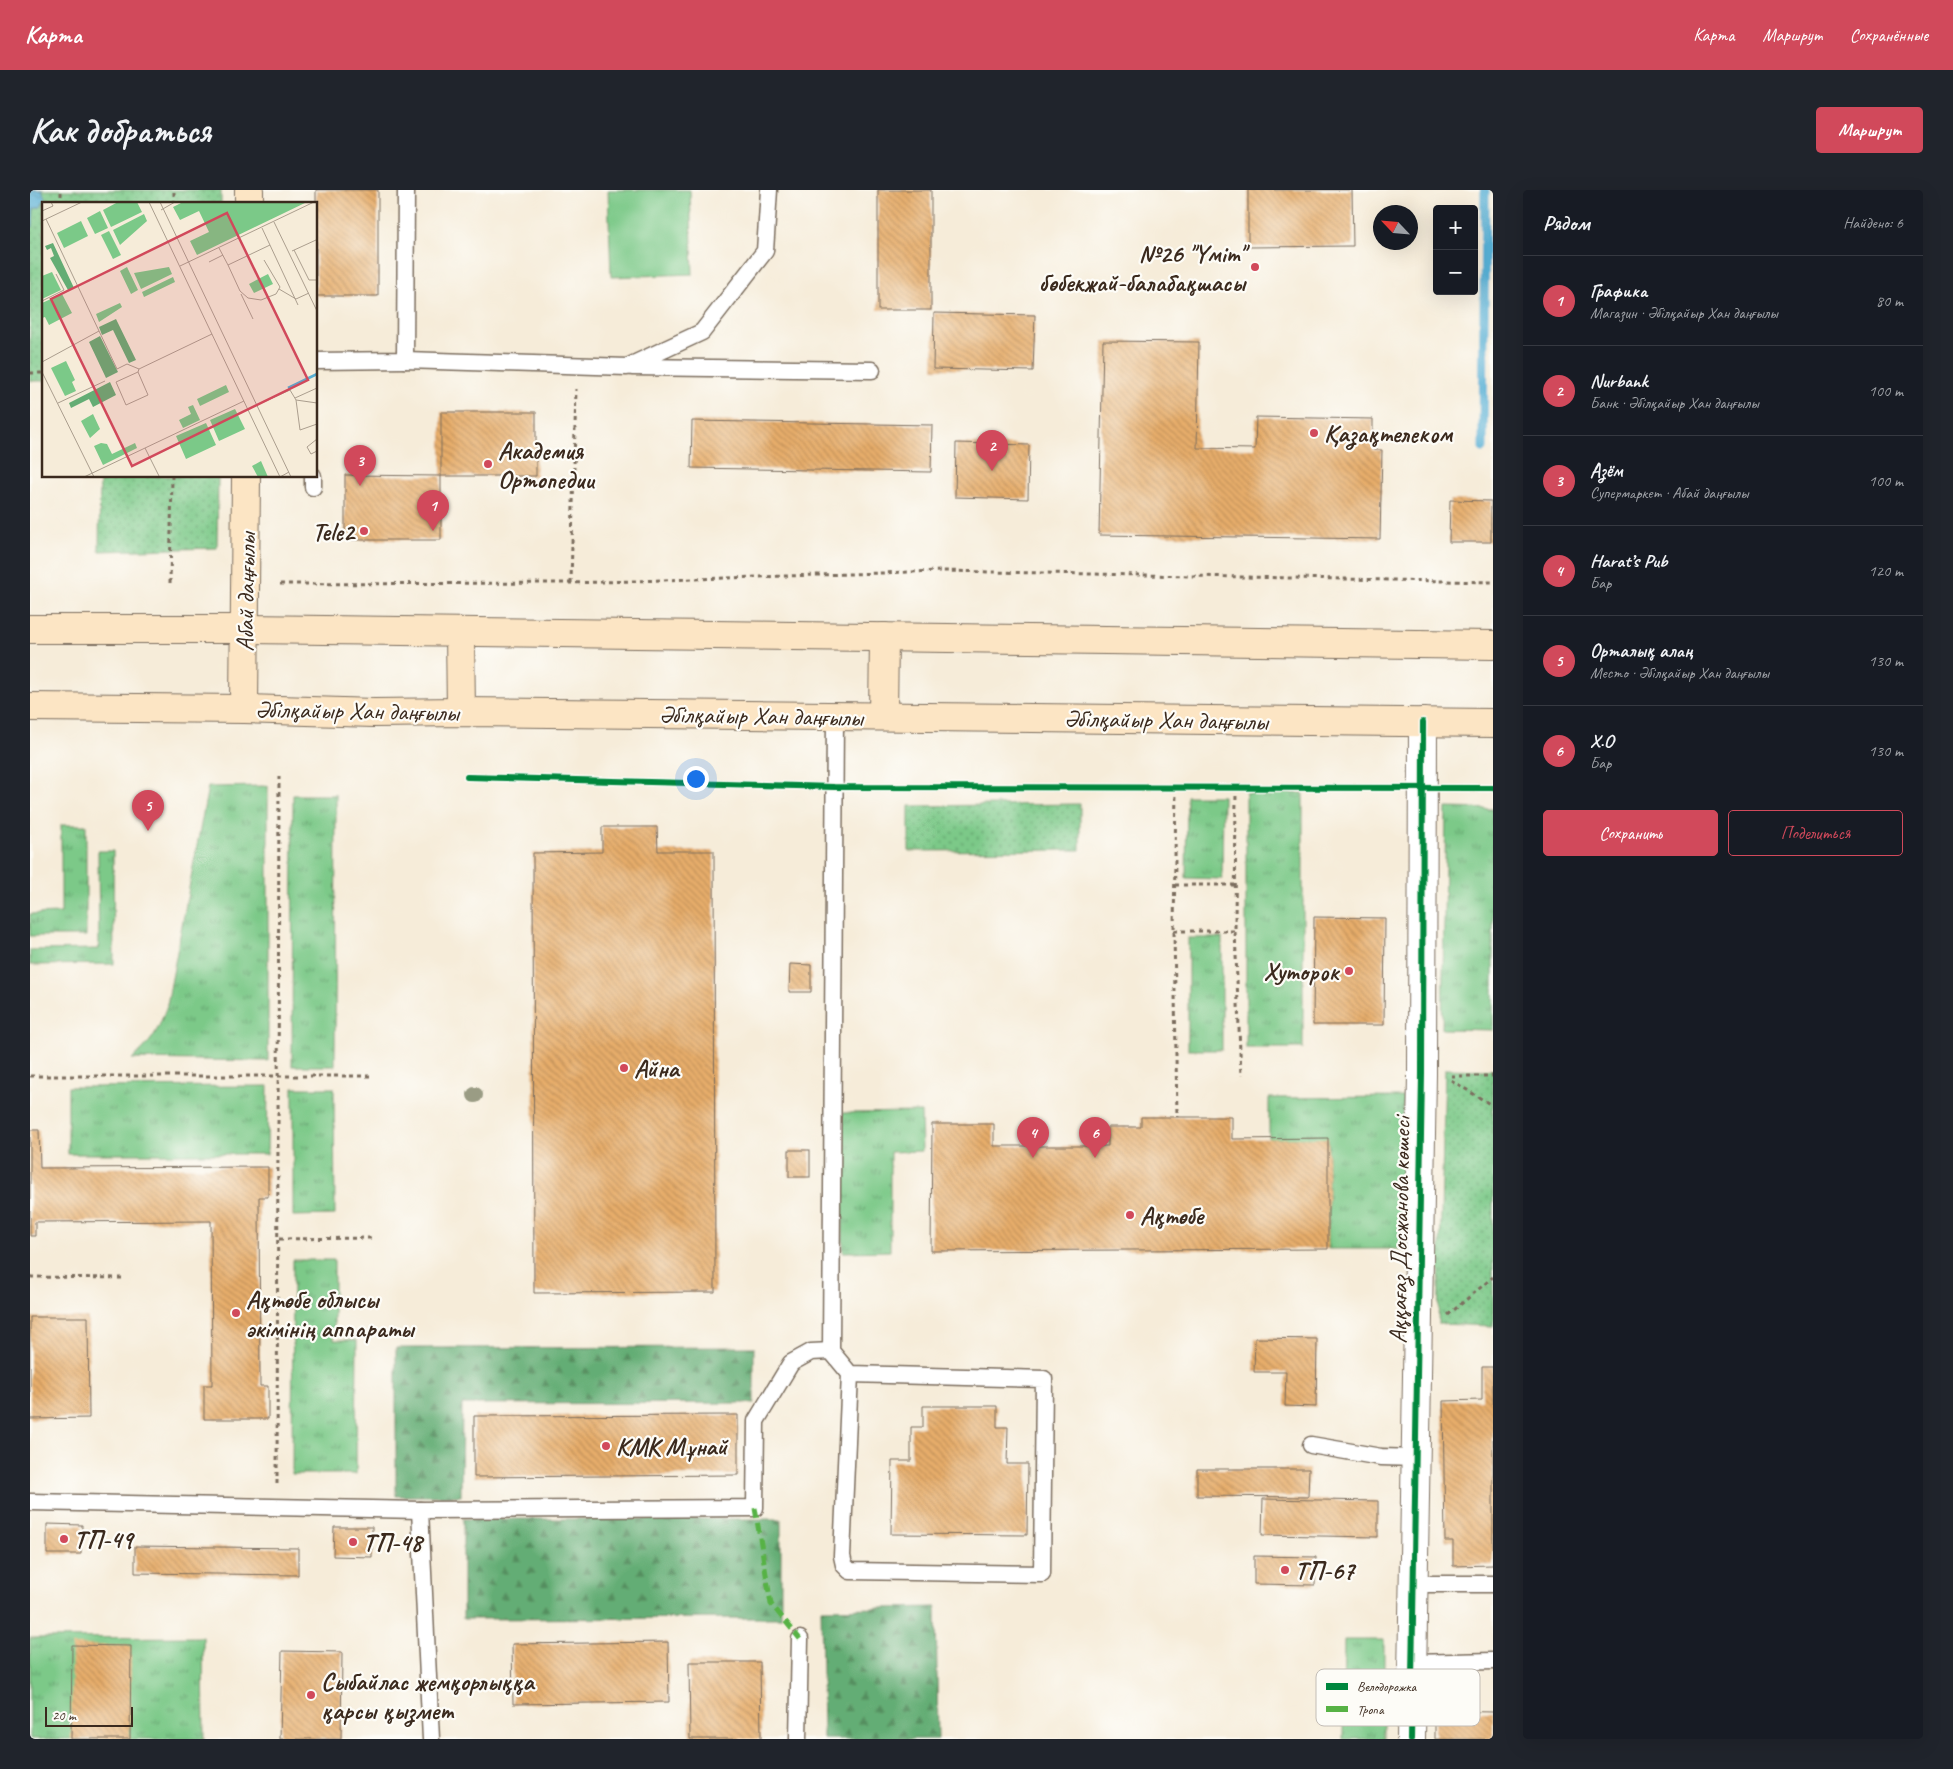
<!DOCTYPE html>
<html lang="ru">
<meta charset="utf-8">
<style>
body{margin:0;font-family:Caveat,sans-serif;background:#20242c;color:#f1f3f6}
.controls{position:absolute;right:15px;top:15px;display:grid;overflow:hidden;border-radius:5px;box-shadow:0 5px 20px #0002}
.controls button{width:45px;height:45px;display:grid;place-items:center;padding:0;border:0;border-bottom:1px solid #363941;background:#171b24;color:#f1f3f6;font:25px sans-serif}
.compass{position:absolute;left:1343px;top:15px;width:45px;height:45px;border-radius:50%;background:#171b24;box-shadow:0 5px 20px #0002;rotate:296deg}
.scale{position:absolute;left:15px;bottom:12px;width:88px;box-sizing:border-box;padding-left:5px;border:2px solid #3b2a1e;border-top:0;font-size:14px;line-height:18px;white-space:nowrap;color:#3b2a1e;-webkit-text-stroke:4px #fdfcf7;paint-order:stroke}
.you{position:absolute;left:665px;top:588px;width:18px;height:18px;margin:-12px;border:4px solid #fff;border-radius:50%;background:#1a73e8;box-shadow:0 0 0 8px #1a73e833}
.badge{display:grid;place-items:center;width:32px;height:32px;border-radius:50%;background:#d1495b;color:#fff;font-size:16px;font-weight:700}
.pin{position:absolute;translate:-50% -41px;filter:drop-shadow(0 1px 2px #0008)}
.pin::after{content:'';position:absolute;top:26px;width:18px;height:15px;background:inherit;clip-path:polygon(0 0,100% 0,50% 100%)}
.list{margin:0;padding:0;list-style:none}
h2{display:flex;justify-content:space-between;align-items:center;height:65px;margin:0;padding:0 20px;font-size:21px}
h2 small{font-size:16px;font-weight:400;color:#9ea1a6}
.list li{display:grid;grid-template-columns:32px 1fr auto;gap:15px;align-items:center;box-sizing:border-box;height:90px;padding:0 20px;border-top:1px solid #363941}
.list b{display:block;font-size:19px;white-space:nowrap}
.list p{margin:0;font-size:16px;white-space:nowrap;color:#9ea1a6}
.list em{font-size:16px;font-style:normal;color:#9ea1a6}
.actions{display:flex;gap:10px;padding:15px 20px}
.actions a{flex:1;padding:11px 0;border:1px solid #d1495b;border-radius:5px;text-align:center;font-size:18px;color:#d1495b}
.actions .main{background:#d1495b;color:#fff}
.map{position:relative;flex:none;width:1463px;height:1549px;overflow:hidden;border-radius:5px}
header{display:flex;align-items:center;gap:30px;box-sizing:border-box;height:70px;padding:0 25px;background:#d1495b;color:#fff}
header strong{font-size:24px}
nav{display:flex;gap:28px;margin-inline-start:auto;font-size:18px}
.intro{display:flex;align-items:center;justify-content:space-between;box-sizing:border-box;height:120px;padding:0 30px}
h1{margin:0;font-size:35px}
.button{padding:12px 22px;border-radius:5px;background:#d1495b;color:#fff;font-size:18px;font-weight:700}
main{display:flex;gap:30px;padding:0 30px}
aside{flex:1;background:#171b24;border-radius:5px;box-shadow:0 5px 20px #0002}
.map>svg:first-child{display:block}
.grass{fill:url(#grass-tufts);stroke:#5b7a53}
.forest{fill:url(#forest-firs);stroke:#506c49}
.park{fill:url(#park-dots);stroke:#5b7a53}
.garden{fill:#7bc988;stroke:#5b7a53}
.water{fill:url(#water-ripples);stroke:#486c79}
.lines{fill:none;stroke-linecap:round;stroke-linejoin:round}
.stream{stroke:#56afd4;stroke-width:9}
.building{fill:url(#building-back-hatch)}
.lane-casing{stroke:#7c6e5f;stroke-width:19}
.street-casing{stroke:#7c6e5f;stroke-width:30}
.secondary-casing{stroke:#7c6e5f;stroke-width:30}
.path{stroke:#7c6e5f;stroke-width:3;stroke-dasharray:4 4;stroke-linecap:butt}
.lane{stroke:#fff;stroke-width:16}
.street{stroke:#fff;stroke-width:28}
.secondary{stroke:#fce5c4;stroke-width:28}
.quiet{stroke:#57b245;stroke-width:5;stroke-dasharray:10 5;stroke-linecap:butt}
.cycleway-casing{stroke:#fdfcf7;stroke-width:9}
.cycleway{stroke:#00873e;stroke-width:6}
.tree{fill:#9a9c84}
.poi-dot{fill:#d1495b;stroke:#fdfcf7;stroke-width:2}
.labels{text-anchor:middle;stroke-width:4.5;stroke-linejoin:round;paint-order:stroke}
.poi-label{font-size:25px;font-weight:bold;fill:#3b2a1e;stroke:#fdfcf7;text-anchor:start}
.street-label{font-size:25px;fill:#3b2a1e;stroke:#fdfcf7}
.inset-river{fill:none;stroke:#56afd4;stroke-width:2.5}
.inset-road{fill:none;stroke:#ab9e8e;stroke-width:1}
.view{fill:#d1495b;fill-opacity:0.15;stroke:#d1495b;stroke-width:2.5}
.inset-edge{fill:none;stroke:#3b2a1e;stroke-width:2.5}
.key{fill:#fdfcf7;stroke:#c3bdb6;stroke-width:1}
.key-label{font-size:14px;fill:#3b2a1e}
</style>
<header>
<strong>Карта</strong>
<nav><a>Карта</a><a>Маршрут</a><a>Сохранённые</a></nav>
</header>
<div class="intro"><h1>Как добраться</h1><a class="button">Маршрут</a></div>
<main>
<div class="map">
<svg width="1463" height="1549" viewBox="0 0 1463 1549">
<defs>
<pattern id="grass-tufts" width="24" height="20" patternUnits="userSpaceOnUse" patternTransform="scale(1.25)"><rect width="24" height="20" fill="#7bc988"/><path d="M3 7l-1-3M5 7V3M7 7l1-3M15 17l-1-3M17 17v-4M19 17l1-3" fill="none" stroke="#66a36f"/></pattern>
<pattern id="forest-firs" width="22" height="20" patternUnits="userSpaceOnUse" patternTransform="scale(1.25)"><rect width="22" height="20" fill="#64ad74"/><path d="M5 1l3.5 6h-7zM16 11l3.5 6h-7z" fill="#548d5f"/></pattern>
<pattern id="park-dots" width="8" height="8" patternUnits="userSpaceOnUse" patternTransform="scale(1.25)"><rect width="8" height="8" fill="#7bc988"/><path d="M2 2h.1M6 6h.1" fill="none" stroke="#66a36f" stroke-width="1.8" stroke-linecap="round"/></pattern>
<pattern id="water-ripples" width="26" height="14" patternUnits="userSpaceOnUse" patternTransform="scale(1.25)"><rect width="26" height="14" fill="#56afd4"/><path d="M2 4q2-2 4 0t4 0M15 11q2-2 4 0t4 0" fill="none" stroke="#488fab"/></pattern>
<pattern id="building-back-hatch" width="6" height="6" patternUnits="userSpaceOnUse" patternTransform="scale(1.25)"><rect width="6" height="6" fill="#e7ad6b"/><path d="M-1 5l2 2M0 0l6 6M5-1l2 2" fill="none" stroke="#bc8d57"/></pattern>
</defs>
<rect width="100%" height="100%" fill="#fdfcf7"/>
<filter id="ink" filterUnits="userSpaceOnUse"><feTurbulence type="fractalNoise" baseFrequency=".02" numOctaves="2"/><feDisplacementMap in="SourceGraphic" scale="10" xChannelSelector="R" yChannelSelector="G"/><feConvolveMatrix kernelMatrix="1 2 1 2 8 2 1 2 1" color-interpolation-filters="sRGB"/></filter>
<filter id="wash" filterUnits="userSpaceOnUse"><feTurbulence type="fractalNoise" baseFrequency=".0096" numOctaves="4" result="noise"/><feDisplacementMap in="SourceGraphic" scale="20" xChannelSelector="R" yChannelSelector="G"/><feGaussianBlur stdDeviation="1.12" result="paint"/><feColorMatrix in="noise" values="0 0 0 0 0 0 0 0 0 0 0 0 0 0 0 0 0 1.4 0 .05"/><feComposite in="paint" operator="in"/></filter>
<g filter="url(#wash)">
<rect width="100%" height="100%" fill="#f6ecd9"/>
<g class="grass">
<path d="M 238,596 L 238,871 L 102,869 C 123,851 128,841 137,815 L 178,597 Z"/>
<rect x="1216" y="603" width="57" height="255"/>
<polygon points="263,605 306,605 305,876 262,876"/>
<polygon points="1157,606 1193,606 1192,689 1156,688"/>
<polygon points="1416,618 1463,619 1463,840 1412,839"/>
<polygon points="31,635 56,635 56,746 0,746 0,724 31,723"/>
<polygon points="68,661 83,661 84,774 0,775 0,760 69,759"/>
<rect x="1158" y="748" width="34" height="112"/>
<polygon points="238,896 237,964 38,964 38,897"/>
<polygon points="304,898 305,1025 263,1026 263,898"/>
<polygon points="1373,907 1374,1059 1298,1059 1298,949 1239,949 1239,908"/>
<polygon points="891,922 892,961 860,962 860,1061 813,1062 812,923"/>
<polygon points="263,1070 304,1070 304,1150 327,1150 326,1284 262,1284"/>
<polygon points="173,1447 174,1549 0,1549 0,1448"/>
<polygon points="1314,1450 1354,1450 1354,1549 1313,1549"/>
</g>
<g class="forest">
<polygon points="724,1157 724,1213 432,1214 431,1306 366,1306 366,1158"/>
<polygon points="433,1329 751,1329 751,1428 433,1429"/>
<polygon points="906,1417 908,1549 793,1549 791,1419"/>
</g>
<g class="park">
<polygon points="0,0 191,0 191,14 14,14 14,191 0,191"/>
<polygon points="70,286 188,286 187,358 69,361"/>
<polygon points="1050,614 1050,660 879,661 879,616"/>
<polygon points="1415,879 1463,880 1463,1136 1408,1134"/>
</g>
<polygon class="garden" points="578,0 660,0 663,84 581,87"/>
<polygon class="water" points="0,0 12,0 15,8 11,17 4,19 3,37 0,37"/>
<g class="lines">
<polyline class="stream" points="1453,258 1455,0"/>
</g>
<g id="blocks">
<g class="building">
<rect x="286" y="0" width="62" height="106"/>
<rect x="848" y="0" width="53" height="120"/>
<polygon points="1218,0 1322,0 1323,56 1218,57"/>
<polygon points="904,123 1005,125 1003,181 903,179"/>
<polygon points="1073,151 1169,152 1167,258 1225,259 1226,227 1343,229 1343,260 1352,260 1350,349 1069,345"/>
<polygon points="411,222 506,222 506,286 411,286 411,350 315,350 315,285 411,286"/>
<polygon points="662,231 902,235 901,282 661,278"/>
<polygon points="926,253 999,255 998,309 925,307"/>
<polygon points="1420,310 1461,311 1461,352 1419,352"/>
<polygon points="572,637 627,637 628,661 684,661 685,1102 504,1103 503,663 572,662"/>
<polygon points="1284,727 1355,728 1354,835 1283,835"/>
<polygon points="760,774 781,775 781,802 759,802"/>
<polygon points="1111,927 1202,927 1202,949 1298,948 1298,1059 901,1061 902,934 964,934 964,956 1078,956 1078,937 1111,937"/>
<polygon points="0,940 9,940 10,978 238,977 238,1007 229,1007 230,1196 238,1196 238,1229 174,1229 174,1195 182,1195 181,1031 5,1032 5,1046 0,1046"/>
<rect x="759" y="960" width="21" height="27"/>
<polygon points="0,1127 58,1127 59,1228 0,1229"/>
<polygon points="1225,1148 1287,1149 1286,1217 1255,1216 1256,1182 1224,1182"/>
<polygon points="1452,1177 1463,1177 1463,1375 1423,1376 1423,1351 1415,1351 1413,1211 1452,1210"/>
<polygon points="893,1216 967,1216 967,1237 978,1237 977,1274 998,1274 997,1345 861,1344 862,1271 881,1271 881,1237 893,1237"/>
<polygon points="708,1225 708,1285 444,1287 444,1226"/>
<polygon points="1167,1279 1279,1279 1278,1307 1167,1306"/>
<polygon points="1233,1309 1348,1311 1348,1347 1232,1345"/>
<polygon points="17,1334 52,1335 51,1364 17,1364"/>
<polygon points="304,1337 342,1337 342,1367 303,1366"/>
<polygon points="105,1356 268,1358 268,1385 105,1383"/>
<polygon points="1224,1366 1286,1367 1285,1395 1224,1394"/>
<polygon points="638,1452 639,1512 483,1514 482,1454"/>
<polygon points="42,1455 101,1456 100,1549 41,1549"/>
<polygon points="252,1461 312,1462 311,1549 250,1549"/>
<polygon points="659,1472 730,1472 731,1549 660,1549"/>
<polygon points="1405,1521 1463,1522 1463,1549 1405,1549"/>
</g>
</g>
</g>
<g filter="url(#ink)">
<use href="#blocks" fill-opacity="0" stroke="#7c6e5f" stroke-width="1"/>
<g class="lines">
<defs>
<g id="lane">
<polyline points="375,170 597,177 672,142 735,61 739,0"/>
<polyline points="286,171 375,170 376,0"/>
<polyline points="602,177 842,180"/>
<polyline points="283,297 283,286"/>
<polyline points="805,526 801,1161 820,1184 1014,1189 1012,1384 820,1381 814,1375 812,1366 820,1184"/>
<polyline points="1281,1255 1351,1267 1386,1268"/>
<polyline points="0,1312 390,1320 725,1318 726,1231 761,1173 781,1162 801,1161"/>
<polyline points="390,1320 401,1549"/>
<polyline points="1384,1394 1463,1394"/>
<polyline points="1383,1473 1463,1471"/>
<polyline points="768,1549 770,1449"/>
</g>
<polyline id="street" points="1381,1549 1392,884 1393,532"/>
<g id="secondary">
<polyline points="219,14 219,0"/>
<polyline points="0,439 215,439 1463,455"/>
<polyline points="430,442 431,522"/>
<polyline points="0,517 214,519 344,523 431,522 1463,533"/>
<polyline points="214,519 216,286"/>
<polyline points="853,526 854,447"/>
</g>
</defs>
<use href="#lane" class="lane-casing"/>
<use href="#street" class="street-casing"/>
<use href="#secondary" class="secondary-casing"/>
<g class="path">
<polyline points="31,14 31,0"/>
<polyline points="144,14 144,0"/>
<polyline points="0,183 14,183 14,177"/>
<polyline points="140,393 142,286"/>
<polyline points="541,393 546,199"/>
<polyline points="250,394 541,393 912,381 1463,392"/>
<polyline points="1146,598 1144,741 1147,927"/>
<polyline points="1206,598 1205,741 1211,886"/>
<polyline points="1145,695 1205,695"/>
<polyline points="1144,741 1205,741"/>
<polyline points="0,886 343,886"/>
<polyline points="1421,886 1463,886"/>
<polyline points="1421,890 1463,916"/>
<polyline points="249,1049 343,1048"/>
<polyline points="0,1087 96,1088"/>
<polyline points="1418,1125 1463,1087"/>
<polyline points="247,1294 249,585"/>
</g>
<use href="#lane" class="lane"/>
<use href="#street" class="street"/>
<use href="#secondary" class="secondary"/>
<polyline class="quiet" points="725,1318 741,1414 770,1449"/>
<defs>
<g id="cycleway">
<polyline points="437,587 804,597 1463,598"/>
<polyline points="1381,1549 1392,884 1393,532"/>
</g>
</defs>
<use href="#cycleway" class="cycleway-casing"/>
<use href="#cycleway" class="cycleway"/>
</g>
<circle class="tree" cx="445" cy="905" r="8"/>
</g>
<g class="poi-dot">
<circle cx="1225" cy="77" r="5"/>
<circle cx="1284" cy="243" r="5"/>
<circle cx="458" cy="274" r="5"/>
<circle cx="334" cy="341" r="5"/>
<circle cx="1319" cy="781" r="5"/>
<circle cx="594" cy="878" r="5"/>
<circle cx="1100" cy="1025" r="5"/>
<circle cx="206" cy="1123" r="5"/>
<circle cx="576" cy="1256" r="5"/>
<circle cx="34" cy="1349" r="5"/>
<circle cx="323" cy="1352" r="5"/>
<circle cx="1255" cy="1380" r="5"/>
<circle cx="281" cy="1505" r="5"/>
</g>
<g class="labels">
<g class="poi-label">
<text x="1215" y="72" text-anchor="end">№26 "Үміт"<tspan x="1215" dy="29">бөбекжай-балабақшасы</tspan></text>
<text x="1294" y="252">Қазақтелеком</text>
<text x="468" y="269">Академия<tspan x="468" dy="29">Ортопедии</tspan></text>
<text x="324" y="350" text-anchor="end">Tele2</text>
<text x="1309" y="790" text-anchor="end">Хуторок</text>
<text x="604" y="887">Айна</text>
<text x="1110" y="1034">Ақтөбе</text>
<text x="216" y="1118">Ақтөбе облысы<tspan x="216" dy="29">әкімінің аппараты</tspan></text>
<text x="586" y="1265">КMK Мұнай</text>
<text x="44" y="1358">ТП-49</text>
<text x="333" y="1361">ТП-48</text>
<text x="1265" y="1389">ТП-67</text>
<text x="291" y="1500">Сыбайлас жемқорлыққа<tspan x="291" dy="29">қарсы қызмет</tspan></text>
</g>
<g class="street-label">
<text transform="translate(215 402) rotate(-89)" y="9">Абай даңғылы</text>
<text transform="translate(327 520) rotate(1)" y="9">Әбілқайыр Хан даңғылы</text>
<text transform="translate(731 525) rotate(1)" y="9">Әбілқайыр Хан даңғылы</text>
<text transform="translate(1136 529) rotate(1)" y="9">Әбілқайыр Хан даңғылы</text>
<text transform="translate(1369 1040) rotate(-89)" y="9">Аққағаз Досжанова көшесі</text>
</g>
</g>
<g transform="translate(12 12)">
<rect width="275" height="275" fill="#f6ecd9"/>
<path d="M 76,0 L 95,0 L 100,10 L 69,25 L 61,8 ZM 58,9 L 66,26 L 53,32 L 45,16 ZM 102,12 L 105,19 L 78,43 L 71,28 ZM 39,19 L 46,34 L 22,46 L 15,31 ZM 67,29 L 79,53 L 71,57 L 59,33 ZM 85,65 L 96,88 L 89,92 L 78,69 ZM 127,65 L 130,72 L 99,87 L 92,71 ZM 10,70 L 19,88 L 0,97 L 0,74 ZM 131,75 L 133,80 L 102,95 L 100,90 ZM 20,92 L 30,111 L 7,123 L 3,115 L 0,116 L 0,101 ZM 78,101 L 80,105 L 57,120 L 54,112 ZM 24,159 L 33,178 L 30,180 L 34,189 L 23,194 L 9,166 ZM 184,183 L 187,190 L 158,204 L 155,197 ZM 151,203 L 158,218 L 141,226 L 137,218 L 149,212 L 146,205 ZM 193,207 L 203,227 L 177,239 L 168,218 ZM 51,212 L 58,227 L 48,236 L 39,219 ZM 59,241 L 65,242 L 70,252 L 93,241 L 95,246 L 61,263 L 52,244 Z" fill="#7bc988"/>
<path d="M 11,41 L 32,86 L 26,88 L 8,56 L 12,54 L 9,46 L 5,48 L 3,44 ZM 74,117 L 94,158 L 87,161 L 71,128 L 60,133 L 57,125 ZM 58,134 L 76,170 L 64,176 L 47,140 ZM 68,180 L 74,193 L 51,205 L 47,197 L 29,206 L 27,201 Z" fill="#64ad74"/>
<path d="M 141,0 L 265,0 L 155,53 L 148,39 L 167,30 L 157,9 L 138,18 L 131,5 ZM 164,221 L 174,243 L 144,257 L 134,234 ZM 219,259 L 226,275 L 216,275 L 210,264 Z" fill="#7bc988"/>
<path d="M 226,72 L 231,82 L 212,91 L 207,82 Z" fill="#7bc988"/>
<path class="inset-river" d="M 246,186 L 275,172"/>
<path class="inset-road" d="M 107,0 L 238,275 L 247,270M 118,0 L 249,275M 119,8 L 133,0M 0,9 L 11,4 L 9,0M 4,17 L 75,167 L 85,162 L 97,167M 0,19 L 40,0M 232,20 L 275,109M 220,26 L 256,103M 177,46 L 186,63 L 228,43M 252,48 L 267,78 L 275,78M 250,49 L 274,38M 167,60 L 181,53M 186,63 L 198,89 L 206,96 L 219,98 L 234,92 L 238,85 L 222,58M 138,64 L 272,0M 237,87 L 254,97 L 267,91M 199,92 L 211,117M 0,99 L 22,88 L 14,72M 0,160 L 57,129M 0,170 L 52,275M 96,170 L 74,180 L 84,203 L 106,193 L 96,170 L 97,167 L 170,132M 253,196 L 275,186M 254,198 L 258,228 L 275,222M 16,201 L 63,179M 215,203 L 248,188 L 254,198 L 275,201M 275,237 L 265,245 L 269,252 L 275,249M 103,246 L 117,274M 42,275 L 202,199"/>
<path class="view" d="M 185,11 L 266,178 L 90,264 L 9,97 Z"/>
<rect width="275" height="275" class="inset-edge"/>
</g>
<rect x="1286" y="1479" width="164" height="57" rx="8" class="key"/>
<rect x="1296" y="1493" width="22" height="7" fill="#00873e"/>
<rect x="1296" y="1516" width="22" height="6" fill="#57b245"/>
<g class="key-label">
<text x="1327" y="1501">Велодорожка</text>
<text x="1327" y="1524">Тропа</text>
</g>
</svg>
<div class="controls">
<button>+</button>
<button>−</button>
</div>
<svg class="compass" viewBox="-18 -18 36 36"><path d="M0-13l5 13h-10z" fill="#e53935"/><path d="M0 13l5-13h-10z" fill="#9ea1a6"/></svg>
<div class="scale">20 m</div>
<div class="you"></div>
<div class="pin badge" style="left:403px;top:341px">1</div>
<div class="pin badge" style="left:962px;top:281px">2</div>
<div class="pin badge" style="left:330px;top:296px">3</div>
<div class="pin badge" style="left:1003px;top:968px">4</div>
<div class="pin badge" style="left:118px;top:641px">5</div>
<div class="pin badge" style="left:1065px;top:968px">6</div>
</div>
<aside>
<h2>Рядом<small>Найдено: 6</small></h2>
<ul class="list">
<li><span class="badge">1</span><div><b>Графика</b><p>Магазин · Әбілқайыр Хан даңғылы</p></div><em>80 m</em></li>
<li><span class="badge">2</span><div><b>Nurbank</b><p>Банк · Әбілқайыр Хан даңғылы</p></div><em>100 m</em></li>
<li><span class="badge">3</span><div><b>Азём</b><p>Супермаркет · Абай даңғылы</p></div><em>100 m</em></li>
<li><span class="badge">4</span><div><b>Harat’s Pub</b><p>Бар</p></div><em>120 m</em></li>
<li><span class="badge">5</span><div><b>Орталық алаң</b><p>Место · Әбілқайыр Хан даңғылы</p></div><em>130 m</em></li>
<li><span class="badge">6</span><div><b>X.O</b><p>Бар</p></div><em>130 m</em></li>
</ul>
<div class="actions"><a class="main">Сохранить</a><a>Поделиться</a></div>
</aside>
</main>
